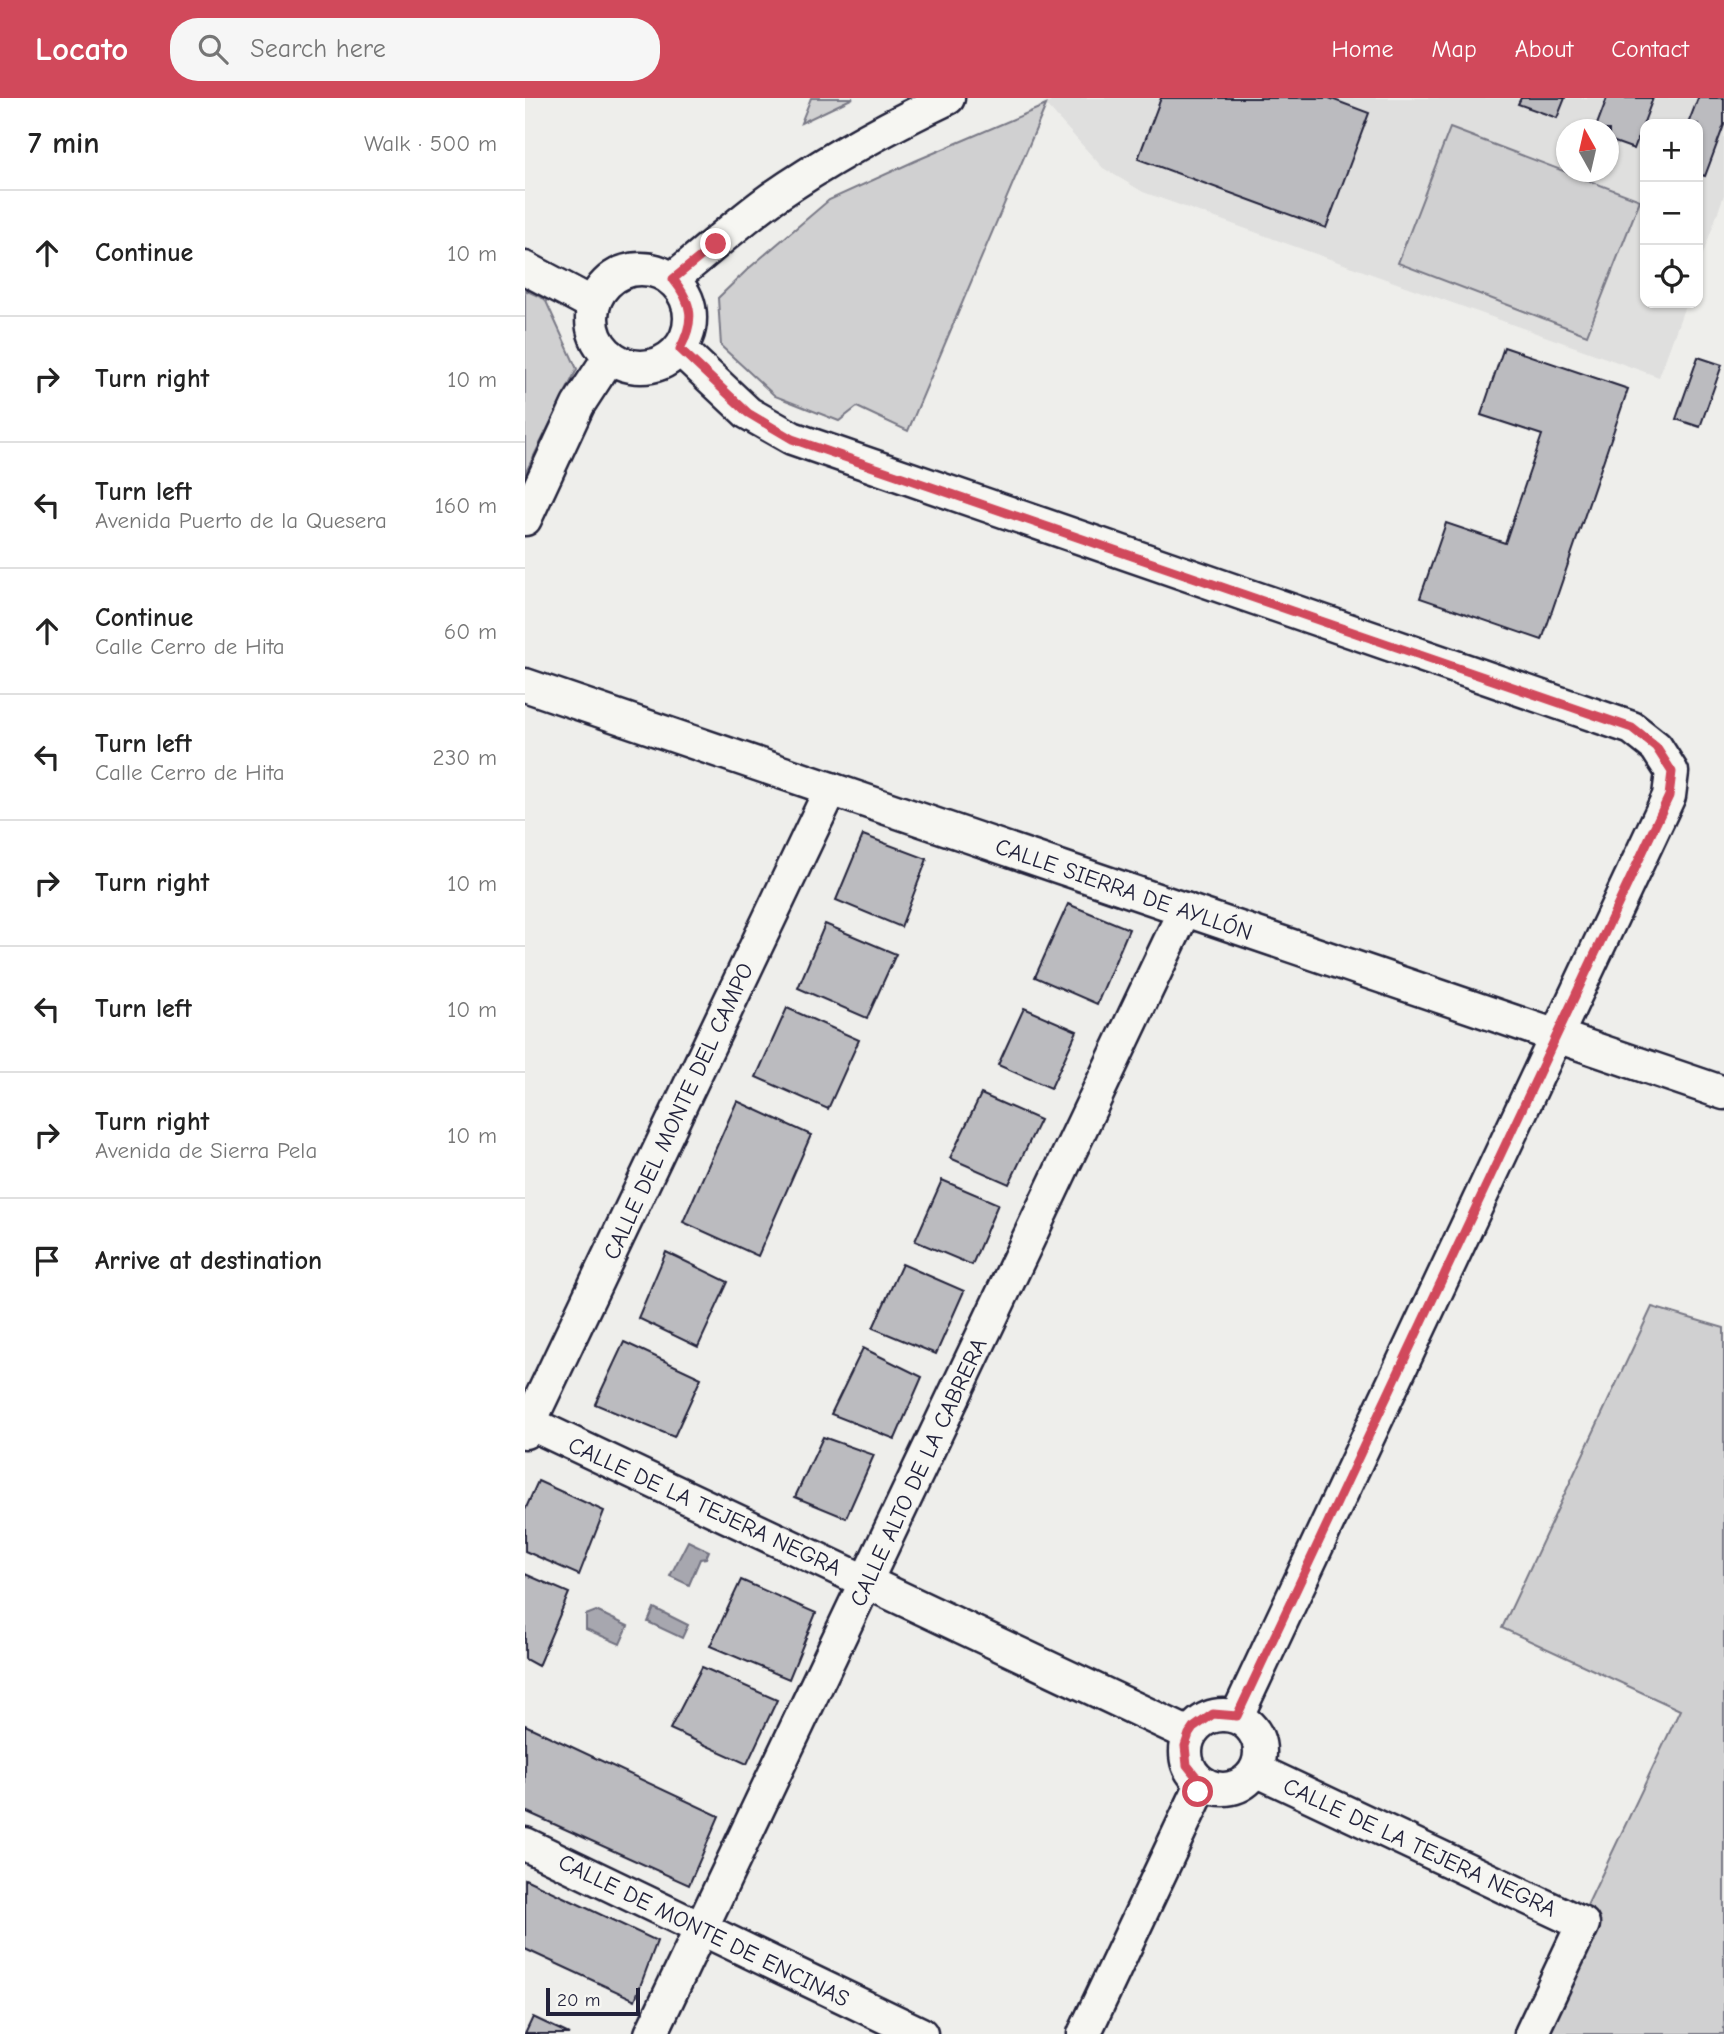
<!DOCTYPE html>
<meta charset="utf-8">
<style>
body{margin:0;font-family:"Comic Neue",sans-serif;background:#f6f6f6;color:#222}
.controls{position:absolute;right:21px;top:21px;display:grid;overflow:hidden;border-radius:14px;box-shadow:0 2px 5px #0004}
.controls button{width:63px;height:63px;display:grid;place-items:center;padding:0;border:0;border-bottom:2px solid #e0e0e0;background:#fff;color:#222;font:35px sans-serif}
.compass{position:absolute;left:1031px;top:21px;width:63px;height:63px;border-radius:50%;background:#fff;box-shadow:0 2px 5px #0004;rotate:352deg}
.scale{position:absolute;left:21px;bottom:18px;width:94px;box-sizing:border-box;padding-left:7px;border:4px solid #22223b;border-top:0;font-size:19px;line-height:24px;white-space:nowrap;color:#22223b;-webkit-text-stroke:5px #f6f6f2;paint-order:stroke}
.stop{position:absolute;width:21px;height:21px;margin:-16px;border:5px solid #d1495b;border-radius:50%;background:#fff}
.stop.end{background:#d1495b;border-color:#fff;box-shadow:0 2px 7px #0008}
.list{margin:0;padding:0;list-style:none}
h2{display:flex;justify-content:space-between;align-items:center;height:91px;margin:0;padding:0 28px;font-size:30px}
h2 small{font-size:23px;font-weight:400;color:#767676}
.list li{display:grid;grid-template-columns:46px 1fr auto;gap:21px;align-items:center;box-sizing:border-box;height:126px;padding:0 28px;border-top:2px solid #e0e0e0}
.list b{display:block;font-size:26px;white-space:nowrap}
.list p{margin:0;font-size:23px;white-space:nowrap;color:#767676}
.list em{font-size:23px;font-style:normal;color:#767676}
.icon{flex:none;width:38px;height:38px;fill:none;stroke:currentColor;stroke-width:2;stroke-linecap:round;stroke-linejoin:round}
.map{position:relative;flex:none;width:1199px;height:1936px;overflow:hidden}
header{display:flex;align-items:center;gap:42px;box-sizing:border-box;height:98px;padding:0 35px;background:#d1495b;color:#fff}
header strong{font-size:33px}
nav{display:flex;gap:38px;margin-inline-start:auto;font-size:24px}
.search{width:490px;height:63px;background:#f6f6f6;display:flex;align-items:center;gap:18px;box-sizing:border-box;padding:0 24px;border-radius:28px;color:#767676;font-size:26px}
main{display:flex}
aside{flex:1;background:#fff}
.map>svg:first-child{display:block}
.built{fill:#dfdfde;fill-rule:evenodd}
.green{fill:#d0d0d1;stroke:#797986;stroke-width:2}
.water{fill:#a7a7af;stroke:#727281;stroke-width:2}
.building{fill:#bbbbbf;stroke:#22223b;stroke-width:2}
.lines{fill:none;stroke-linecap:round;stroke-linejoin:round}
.minor-casing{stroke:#22223b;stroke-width:37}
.minor{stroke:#f6f6f2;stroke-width:32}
.route{stroke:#d1495b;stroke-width:9}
.labels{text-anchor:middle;stroke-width:6;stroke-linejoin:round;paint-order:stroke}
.street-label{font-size:23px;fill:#22223b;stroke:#f6f6f2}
</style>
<header>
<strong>Locato</strong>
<div class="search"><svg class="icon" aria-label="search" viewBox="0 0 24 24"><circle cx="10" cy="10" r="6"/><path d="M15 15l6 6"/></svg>Search here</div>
<nav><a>Home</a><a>Map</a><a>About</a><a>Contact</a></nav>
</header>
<main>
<aside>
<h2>7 min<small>Walk · 500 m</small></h2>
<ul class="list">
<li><svg class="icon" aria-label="ahead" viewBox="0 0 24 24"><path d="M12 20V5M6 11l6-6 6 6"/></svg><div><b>Continue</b></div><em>10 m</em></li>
<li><svg class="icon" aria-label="right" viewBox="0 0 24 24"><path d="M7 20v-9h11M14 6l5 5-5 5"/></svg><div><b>Turn right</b></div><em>10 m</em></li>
<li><svg class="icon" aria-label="left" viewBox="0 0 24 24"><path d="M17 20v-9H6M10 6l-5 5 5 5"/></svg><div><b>Turn left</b><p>Avenida Puerto de la Quesera</p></div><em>160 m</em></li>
<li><svg class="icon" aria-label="ahead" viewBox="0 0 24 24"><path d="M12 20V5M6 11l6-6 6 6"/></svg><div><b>Continue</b><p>Calle Cerro de Hita</p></div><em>60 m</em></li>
<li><svg class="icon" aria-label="left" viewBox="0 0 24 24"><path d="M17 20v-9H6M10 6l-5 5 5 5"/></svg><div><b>Turn left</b><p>Calle Cerro de Hita</p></div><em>230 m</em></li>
<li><svg class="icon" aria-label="right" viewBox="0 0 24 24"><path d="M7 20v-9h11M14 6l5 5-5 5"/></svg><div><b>Turn right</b></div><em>10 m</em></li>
<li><svg class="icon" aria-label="left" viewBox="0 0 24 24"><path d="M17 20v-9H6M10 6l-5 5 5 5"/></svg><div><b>Turn left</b></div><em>10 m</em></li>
<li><svg class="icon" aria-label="right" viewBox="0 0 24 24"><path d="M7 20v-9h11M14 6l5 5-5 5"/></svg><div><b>Turn right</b><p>Avenida de Sierra Pela</p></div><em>10 m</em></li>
<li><svg class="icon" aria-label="arrive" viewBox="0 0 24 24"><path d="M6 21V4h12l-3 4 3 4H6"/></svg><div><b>Arrive at destination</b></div></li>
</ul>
</aside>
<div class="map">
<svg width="1199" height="1936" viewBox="0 0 1199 1936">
<rect width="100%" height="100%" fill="#eeeeeb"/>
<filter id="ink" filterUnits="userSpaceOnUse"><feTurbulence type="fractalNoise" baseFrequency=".0143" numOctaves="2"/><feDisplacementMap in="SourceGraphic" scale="14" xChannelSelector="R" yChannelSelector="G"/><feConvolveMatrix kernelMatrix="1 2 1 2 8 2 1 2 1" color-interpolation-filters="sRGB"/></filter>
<g filter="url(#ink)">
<path class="built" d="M 531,0 L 1199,0 L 1199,97 L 1173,170 L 1173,26 L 1120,26 L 1120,205 L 1161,205 L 1134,279 L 618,94 L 578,70 L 521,7 ZM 1042,32 L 1084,32 L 1084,74 L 1042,74 Z"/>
<g class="green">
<polygon points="286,0 328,0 276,25"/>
<polygon points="521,7 383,333 332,309 314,323 250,298 196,248 193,200 223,171 304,102 390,63"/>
<polygon points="925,30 1115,102 1062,237 873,165"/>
<polygon points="0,192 20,201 52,271 0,376"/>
<polygon points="1127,1209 1199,1230 1199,1936 1001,1936 1155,1612 977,1530"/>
</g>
<g class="water">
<polygon points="163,1443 184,1453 181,1460 175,1461 164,1487 145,1478"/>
<polygon points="129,1510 163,1527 157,1540 123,1524"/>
<polygon points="71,1513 103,1528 95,1546 61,1531 61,1517"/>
</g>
<g class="building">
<polygon points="636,0 804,0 844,15 801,130 613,61"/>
<polygon points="996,0 1040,0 1032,20 993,6"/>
<polygon points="1082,0 1128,0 1109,51 1084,42 1084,32 1070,32"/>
<polygon points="1173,0 1199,0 1199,27 1180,78 1173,76 1173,26 1163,26"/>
<polygon points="979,249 1103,291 1017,542 895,500 921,425 980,445 1017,337 956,317"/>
<polygon points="1173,259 1197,267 1175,329 1151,321"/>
<polygon points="338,737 402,761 376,829 311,802"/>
<polygon points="543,806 604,831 572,906 510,879"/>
<polygon points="300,826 371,856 342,920 273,890"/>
<polygon points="262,910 334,942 303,1011 231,979"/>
<polygon points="499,910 552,933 526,990 473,967"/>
<polygon points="456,996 515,1022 484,1086 425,1060"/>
<polygon points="212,1003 286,1037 233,1158 158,1124"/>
<polygon points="417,1082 473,1106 447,1167 390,1143"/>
<polygon points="141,1154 203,1184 173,1249 113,1220"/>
<polygon points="377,1166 439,1193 411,1256 348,1230"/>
<polygon points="99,1244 176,1280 149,1339 70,1306"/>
<polygon points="338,1250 397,1279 370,1341 306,1316"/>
<polygon points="298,1339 349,1357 321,1420 270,1399"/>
<polygon points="13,1383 79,1413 54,1477 0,1453 0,1412"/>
<polygon points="0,1476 44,1495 13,1568 0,1561"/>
<polygon points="216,1482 291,1515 264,1581 185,1548"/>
<polygon points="177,1569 252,1602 222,1666 145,1631"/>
<polygon points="0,1627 194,1718 164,1787 0,1713"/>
<polygon points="0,1781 132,1843 110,1902 0,1851"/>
<polygon points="8,1919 44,1936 0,1936"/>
</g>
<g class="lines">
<defs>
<g id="minor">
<polyline points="0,170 68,206"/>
<circle cx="116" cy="220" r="49"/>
<path d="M 147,181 C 180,155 212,125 247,100 C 302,62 362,29 423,0"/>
<polyline points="155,251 223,315 267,340 1107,630 1131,649 1147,674 1144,698 712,1618"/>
<polyline points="0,421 53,307 85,258"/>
<polyline points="0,587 1199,995"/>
<polyline points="0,1323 664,1636"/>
<polyline points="0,1334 306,691"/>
<circle cx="698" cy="1654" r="37"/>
<polyline points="731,1672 1058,1826 1006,1936"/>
<polyline points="0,1746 396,1936"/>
<polyline points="126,1936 660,811"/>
<polyline points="559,1936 677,1686"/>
</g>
</defs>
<use href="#minor" class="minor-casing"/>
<use href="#minor" class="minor"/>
</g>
</g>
<g class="lines" filter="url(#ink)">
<path class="route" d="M 191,146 L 148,181 C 168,206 170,222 155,251 L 223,315 L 267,341 L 1107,630 L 1131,649 L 1147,674 L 1144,698 L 712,1618 L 688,1616 L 668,1630 L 664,1636 L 660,1648 L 662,1667 L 677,1686 L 673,1694"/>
</g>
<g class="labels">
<g class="street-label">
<text transform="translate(599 791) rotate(19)" y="8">CALLE SIERRA DE AYLLÓN</text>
<text transform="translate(153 1013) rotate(-65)" y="8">CALLE DEL MONTE DEL CAMPO</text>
<text transform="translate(393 1374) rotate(-65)" y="8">CALLE ALTO DE LA CABRERA</text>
<text transform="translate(180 1408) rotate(25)" y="8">CALLE DE LA TEJERA NEGRA</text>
<text transform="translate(895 1749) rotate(25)" y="8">CALLE DE LA TEJERA NEGRA</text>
<text transform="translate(179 1832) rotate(26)" y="8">CALLE DE MONTE DE ENCINAS</text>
</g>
</g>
</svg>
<div class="controls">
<button>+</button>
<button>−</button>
<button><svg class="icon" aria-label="locate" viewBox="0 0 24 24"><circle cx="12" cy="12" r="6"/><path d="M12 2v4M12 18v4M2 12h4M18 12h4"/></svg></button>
</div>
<svg class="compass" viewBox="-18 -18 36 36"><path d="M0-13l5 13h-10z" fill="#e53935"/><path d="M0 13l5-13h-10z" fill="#767676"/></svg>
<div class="scale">20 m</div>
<div class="stop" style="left:673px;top:1694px"></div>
<div class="stop end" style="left:191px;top:146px"></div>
</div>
</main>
